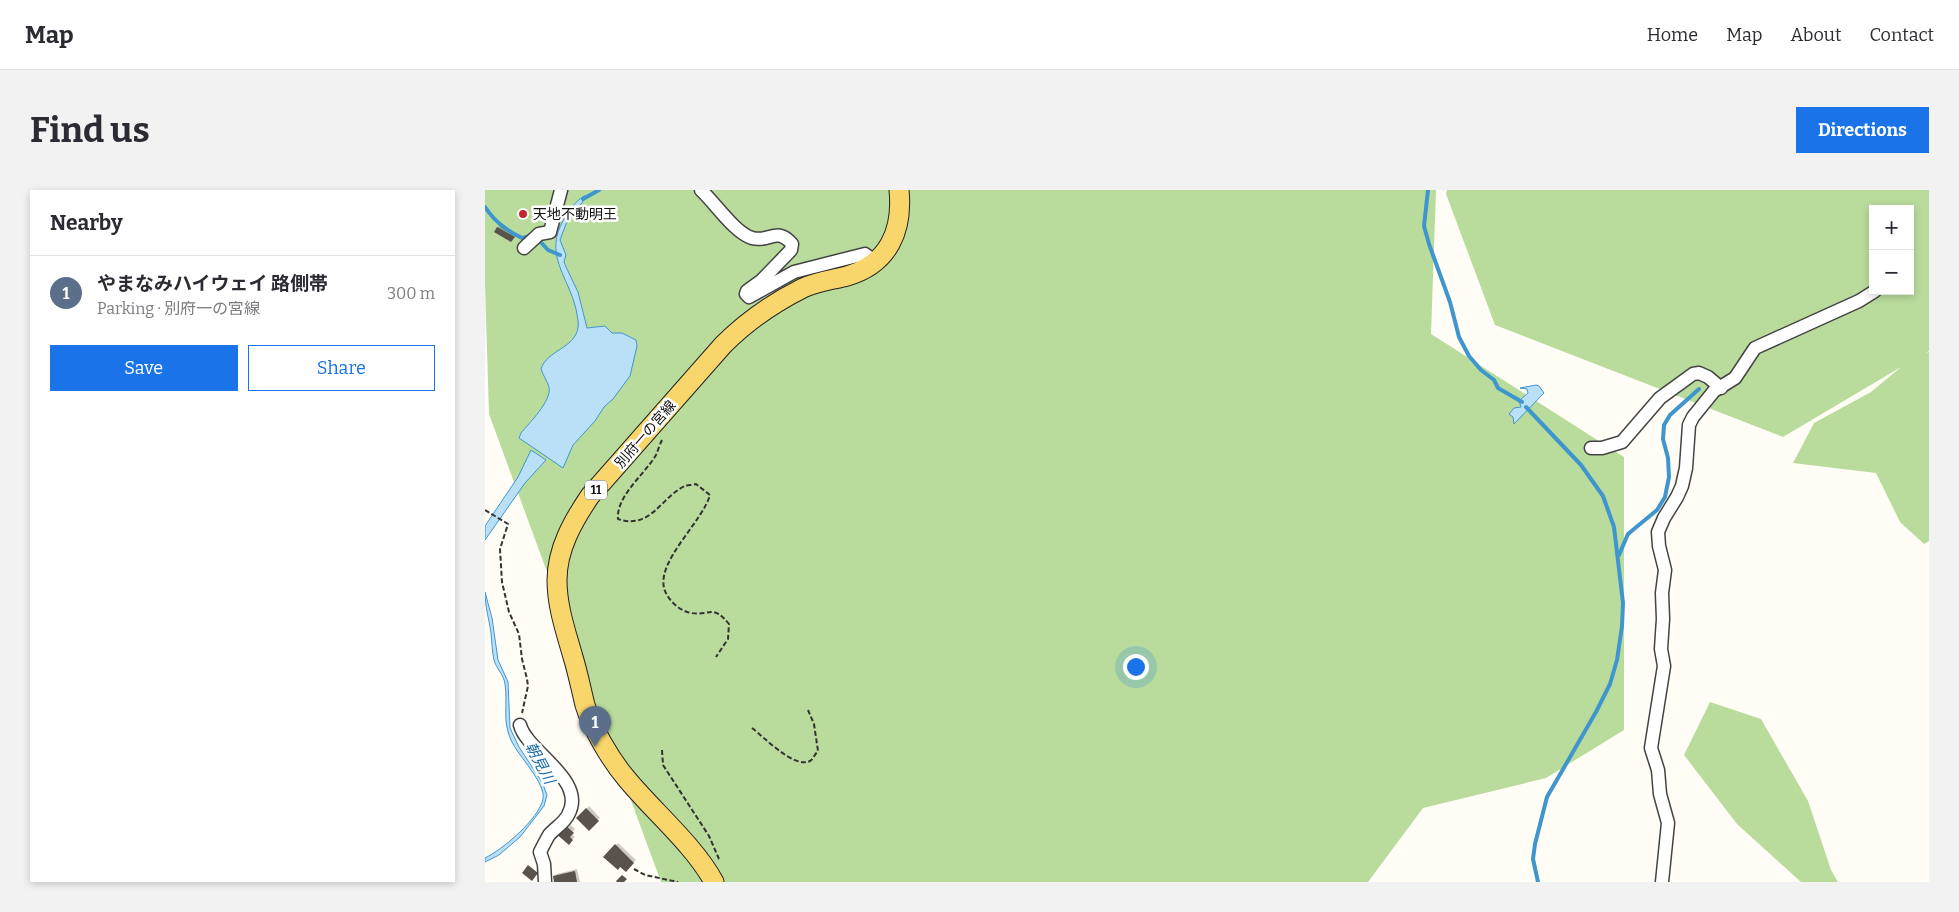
<!DOCTYPE html>
<meta charset="utf-8">
<style>
body{margin:0;font-family:Bitter,"Noto Sans JP",serif;background:#f2f2f3;color:#2b2b33}
.controls{position:absolute;right:15px;top:15px;display:grid;overflow:hidden;border-radius:0px;box-shadow:0 2px 8px #0003}
.controls button{width:45px;height:45px;display:grid;place-items:center;padding:0;border:0;border-bottom:1px solid #e1e1e2;background:#fff;color:#2b2b33;font:25px sans-serif}
.you{position:absolute;left:650px;top:476px;width:18px;height:18px;margin:-12px;border:4px solid #fff;border-radius:50%;background:#1a73e8;box-shadow:0 0 0 8px #1a73e833}
.badge{display:grid;place-items:center;width:32px;height:32px;border-radius:50%;background:#1a73e8;color:#fff;font-size:16px;font-weight:700}
.pin{position:absolute;translate:-50% -41px;filter:drop-shadow(0 1px 2px #0008)}
.pin::after{content:'';position:absolute;top:26px;width:18px;height:15px;background:inherit;clip-path:polygon(0 0,100% 0,50% 100%)}
.list{margin:0;padding:0;list-style:none}
h2{display:flex;justify-content:space-between;align-items:center;height:65px;margin:0;padding:0 20px;font-size:21px}
h2 small{font-size:16px;font-weight:400;color:#7c7c81}
.list li{display:grid;grid-template-columns:32px 1fr auto;gap:15px;align-items:center;box-sizing:border-box;height:75px;padding:0 20px;border-top:1px solid #e1e1e2}
.list b{display:block;font-size:19px;white-space:nowrap}
.list p{margin:0;font-size:16px;white-space:nowrap;color:#7c7c81}
.list em{font-size:16px;font-style:normal;color:#7c7c81}
.actions{display:flex;gap:10px;padding:15px 20px}
.actions a{flex:1;padding:11px 0;border:1px solid #1a73e8;border-radius:0px;text-align:center;font-size:18px;color:#1a73e8}
.actions .main{background:#1a73e8;color:#fff}
.map{position:relative;flex:none;width:1444px;height:692px;overflow:hidden;border-radius:0px}
header{display:flex;align-items:center;gap:30px;box-sizing:border-box;height:70px;padding:0 25px;background:#fff;border-bottom:1px solid #e1e1e2}
header strong{font-size:24px}
nav{display:flex;gap:28px;margin-inline-start:auto;font-size:18px}
.intro{display:flex;align-items:center;justify-content:space-between;box-sizing:border-box;height:120px;padding:0 30px}
h1{margin:0;font-size:35px}
.button{padding:12px 22px;border-radius:0px;background:#1a73e8;color:#fff;font-size:18px;font-weight:700}
main{display:flex;gap:30px;padding:0 30px}
aside{flex:1;background:#fff;border-radius:0px;box-shadow:0 2px 8px #0003}
.map>svg:first-child{display:block}
.forest{fill:#b9dc9c;fill-rule:evenodd}
.water{fill:#b9e0f7;stroke:#3f96cf}
.shadow{fill:#0003}
.lines{fill:none;stroke-linecap:round;stroke-linejoin:round}
.stream{stroke:#3f96cf;stroke-width:4}
.building{fill:#5a524d}
.minor-casing{stroke:#444;stroke-width:15}
.primary-casing{stroke:#222;stroke-width:21}
.path{stroke:#333;stroke-width:2;stroke-dasharray:5 2.5;stroke-linecap:butt}
.minor{stroke:#fff;stroke-width:12}
.primary{stroke:#f9d66b;stroke-width:19}
.poi-dot{fill:#c4262e;stroke:#fff;stroke-width:2}
.labels{text-anchor:middle;stroke-width:5;stroke-linejoin:round;paint-order:stroke}
.shield{fill:#fff;stroke:#585858;stroke-width:1}
.shield-label{font-size:12px;font-weight:bold;fill:#111}
.poi-label{font-size:14px;fill:#111;stroke:#fff;text-anchor:start}
.street-label{font-size:14px;fill:#111;stroke:#fff}
.water-label{font-size:15px;font-style:italic;fill:#1768a6;stroke:#fff}
</style>
<header>
<strong>Map</strong>
<nav><a>Home</a><a>Map</a><a>About</a><a>Contact</a></nav>
</header>
<div class="intro"><h1>Find us</h1><a class="button">Directions</a></div>
<main>
<aside>
<h2>Nearby<small></small></h2>
<ul class="list">
<li><span class="badge" style="background:#5c6f8a">1</span><div><b>やまなみハイウェイ 路側帯</b><p>Parking · 別府一の宮線</p></div><em>300 m</em></li>
</ul>
<div class="actions"><a class="main">Save</a><a>Share</a></div>
</aside>
<div class="map">
<svg width="1444" height="692" viewBox="0 0 1444 692">
<rect width="100%" height="100%" fill="#fffdf5"/>
<g class="forest">
<polygon points="0,0 951,0 946,144 1139,267 1139,540 1061,588 938,618 883,692 176,692 4,224 0,95"/>
<path d="M 962,0 L 1444,0 L 1444,161 L 1441,163 L 1444,162 L 1444,351 L 1439,354 L 1415,332 L 1391,283 L 1308,273 L 1329,233 L 1386,202 L 1416,177 L 1298,247 L 1010,135 L 961,4 ZM 1388,19 L 1425,19 L 1425,101 L 1388,101 Z"/>
<polygon points="1225,512 1276,529 1323,611 1346,680 1353,692 1316,692 1252,634 1199,565"/>
</g>
<g class="water">
<path d="M 99,6 L 102,6 L 81,34 L 75,50 L 81,65 L 79,72 L 81,77 L 93,102 L 102,138 L 120,136 L 127,143 L 137,143 L 151,150 L 152,156 L 145,186 L 128,209 L 119,217 L 110,231 L 88,255 L 78,278 L 34,248 L 36,243 C 44,233 67,211 64,197 C 62,191 58,185 56,179 C 62,160 89,159 93,138 C 94,131 92,126 91,119 C 83,86 58,64 79,29 C 85,19 90,12 99,6 Z"/>
<polygon points="1051,195 1054,196 1059,203 1029,234 1028,227 1024,224 1029,218 1036,217 1034,211 1043,203 1042,199 1035,198"/>
<polygon points="46,260 61,270 40,293 0,350 0,336 33,287"/>
<path d="M 0,402 L 7,428 L 13,470 L 23,492 L 25,538 L 34,557 L 57,592 L 62,605 L 59,616 L 35,647 L 14,665 L 0,672 L 0,668 C 17,660 54,629 58,609 C 61,593 33,566 26,550 C 17,531 23,514 20,494 C 19,485 11,478 9,470 C 7,462 7,452 6,443 C 4,429 0,416 0,402 Z"/>
</g>
<g class="shadow">
<polygon points="14,36 30,45 26,51 11,42"/>
<polygon points="104,616 115,628 104,639 93,628"/>
<polygon points="81,631 90,639 86,644 90,647 84,653"/>
<polygon points="133,653 151,670 141,680 120,667"/>
<polygon points="92,679 95,692 71,692 69,686 72,684"/>
</g>
<g class="lines">
<g class="stream">
<polyline points="943,0 939,36 944,54 965,112 974,147 984,166 996,180 1009,190 1013,198 1037,212"/>
<polyline points="98,9 114,0"/>
<path d="M 0,17 C 10,32 21,40 37,48 L 45,46"/>
<polyline points="53,49 63,60 75,65"/>
<polyline points="1041,217 1096,275 1118,306 1129,337 1138,413 1137,436 1132,470 1125,494 1111,522 1062,607 1050,654 1048,669 1053,692"/>
<polyline points="1134,365 1143,344 1172,320 1180,307 1184,287 1183,268 1178,249 1179,235 1185,225 1214,199"/>
</g>
</g>
<g class="building">
<polygon points="12,37 30,47 26,52 9,42"/>
<polygon points="101,618 114,631 104,641 91,628"/>
<polygon points="78,633 89,643 85,647 88,650 84,655 69,642"/>
<polygon points="130,654 149,673 141,682 135,677 133,680 118,667"/>
<polygon points="43,675 53,683 47,691 37,683"/>
<polygon points="90,681 92,692 69,692 68,686"/>
<polygon points="137,685 142,689 139,692 132,692 131,691"/>
</g>
<g class="lines">
<defs>
<g id="minor">
<path d="M 216,0 C 230,13 250,43 267,48 C 285,53 291,36 307,54 L 306,60 L 277,90 L 262,101 L 261,104 L 264,107 L 309,82 L 380,64 L 391,72"/>
<polyline points="39,58 54,44 65,42 76,0"/>
<polyline points="1106,258 1117,258 1137,252 1175,208 1208,184 1214,183 1223,187 1236,198"/>
<path d="M 35,535 C 42,562 103,590 83,625 C 79,633 70,638 64,645 C 61,650 58,656 55,662 L 59,674 L 60,692"/>
<polyline points="1177,692 1183,633 1175,604 1173,580 1166,558 1179,476 1176,459 1178,429 1177,403 1180,380 1174,356 1173,342 1179,328 1192,307 1197,296 1201,278 1204,235 1208,227 1229,201 1250,188 1270,158 1374,111 1390,101"/>
</g>
<path id="primary" d="M 229,692 C 209,655 168,621 141,588 C 125,569 107,538 100,515 C 96,499 93,483 88,467 C 81,442 72,417 72,390 C 72,359 88,331 105,306 L 238,155 C 262,131 288,113 318,98 C 333,91 347,90 362,86 C 404,74 418,40 414,0"/>
</defs>
<use href="#minor" class="minor-casing"/>
<use href="#primary" class="primary-casing"/>
<g class="path">
<path d="M 177,250 C 175,254 173,260 171,265 C 160,284 131,306 133,329 C 166,340 176,307 200,296 C 203,295 208,295 211,294 L 225,305 C 217,333 169,373 180,401 C 184,411 195,421 206,423 C 225,426 228,414 244,434 L 243,449 L 231,467"/>
<polyline points="0,320 23,334 15,359 17,392 24,422 34,444 37,469 42,489 43,496 37,523"/>
<path d="M 267,538 C 279,547 309,579 325,571 C 328,569 330,564 333,561 L 329,534 L 323,520"/>
<polyline points="177,560 178,575 224,646 234,669"/>
<polyline points="149,679 160,685 193,692"/>
</g>
<use href="#minor" class="minor"/>
<use href="#primary" class="primary"/>
</g>
<circle class="poi-dot" cx="38" cy="24" r="5"/>
<g class="labels">
<rect class="shield" x="100" y="290.5" width="22" height="19" rx="4"/>
<g class="shield-label">
<text x="111" y="304">11</text>
</g>
<g class="poi-label">
<text x="48" y="29">天地不動明王</text>
</g>
<g class="street-label">
<text transform="translate(160 244) rotate(-49)" y="5">別府一の宮線</text>
</g>
<g class="water-label">
<text transform="translate(55 573) rotate(62)" y="5">朝見川</text>
</g>
</g>
</svg>
<div class="controls">
<button>+</button>
<button>−</button>
</div>
<div class="you"></div>
<div class="pin badge" style="left:110px;top:557px;background:#5c6f8a">1</div>
</div>
</main>
